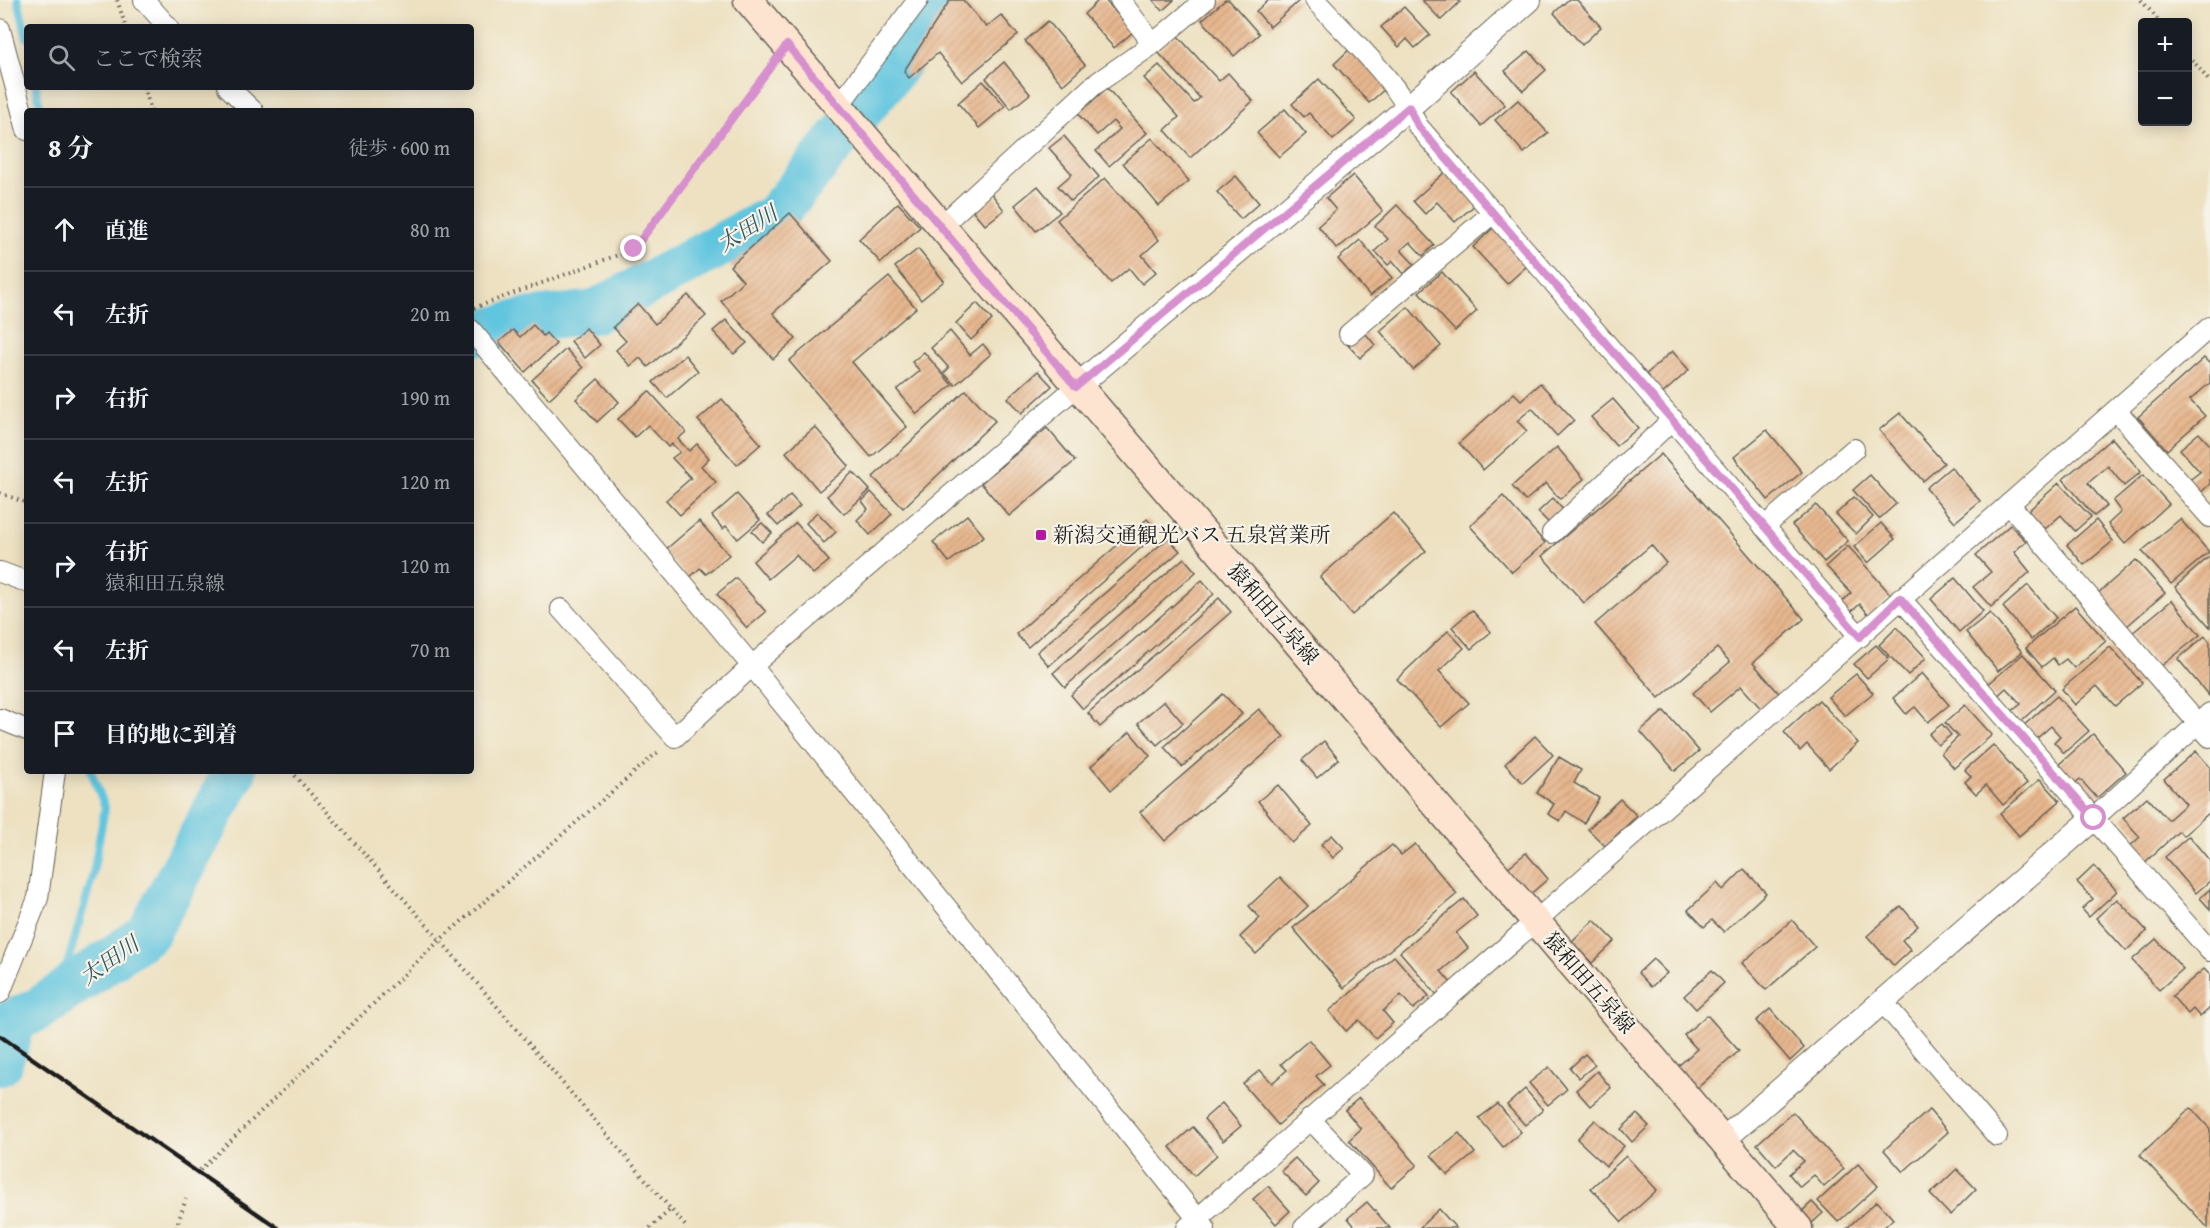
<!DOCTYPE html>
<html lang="ja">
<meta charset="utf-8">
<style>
body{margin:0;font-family:"Gentium Book Plus","Noto Serif JP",serif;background:#20242c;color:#f1f3f6}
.controls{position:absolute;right:18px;top:18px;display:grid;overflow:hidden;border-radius:6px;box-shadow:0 3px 15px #0003}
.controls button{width:54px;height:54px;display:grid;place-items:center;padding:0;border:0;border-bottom:2px solid #363941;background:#171b24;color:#f1f3f6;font:30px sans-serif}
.stop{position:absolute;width:18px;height:18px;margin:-14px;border:4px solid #d690ce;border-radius:50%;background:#fff}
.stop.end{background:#d690ce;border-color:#fff;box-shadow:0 2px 6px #0008}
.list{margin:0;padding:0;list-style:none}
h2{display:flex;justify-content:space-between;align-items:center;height:78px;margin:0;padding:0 24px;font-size:26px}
h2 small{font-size:20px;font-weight:400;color:#9ea1a6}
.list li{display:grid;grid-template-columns:39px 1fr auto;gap:18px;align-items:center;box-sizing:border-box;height:84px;padding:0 24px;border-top:2px solid #363941}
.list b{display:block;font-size:22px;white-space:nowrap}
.list p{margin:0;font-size:20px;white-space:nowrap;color:#9ea1a6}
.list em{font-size:20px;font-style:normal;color:#9ea1a6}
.icon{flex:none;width:33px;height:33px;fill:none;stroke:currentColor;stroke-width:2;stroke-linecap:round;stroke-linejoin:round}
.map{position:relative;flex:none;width:2210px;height:1228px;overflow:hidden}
.search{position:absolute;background:#171b24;box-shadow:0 3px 15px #0003;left:24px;top:24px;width:450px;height:66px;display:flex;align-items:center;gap:15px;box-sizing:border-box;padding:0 21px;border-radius:6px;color:#9ea1a6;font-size:22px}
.panel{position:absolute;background:#171b24;box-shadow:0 3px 15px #0003;left:24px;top:108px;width:450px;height:666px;border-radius:6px}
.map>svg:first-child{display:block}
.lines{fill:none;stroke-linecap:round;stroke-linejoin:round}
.stream{stroke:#61c5df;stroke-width:8}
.river{stroke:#61c5df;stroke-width:44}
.building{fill:url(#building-hatch)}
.minor-casing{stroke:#656156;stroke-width:22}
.tertiary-casing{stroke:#656156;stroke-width:26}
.secondary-casing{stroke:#656156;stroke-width:31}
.path{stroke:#656156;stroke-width:4;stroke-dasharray:1.5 4.5;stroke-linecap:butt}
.minor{stroke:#fff;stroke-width:20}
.tertiary{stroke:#fff;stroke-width:24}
.secondary{stroke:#fde4d1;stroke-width:28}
.rail{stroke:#1c1c1c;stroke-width:4.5}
.route{stroke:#d690ce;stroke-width:8}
.poi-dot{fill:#b5179e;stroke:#f7f3e8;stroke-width:2}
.labels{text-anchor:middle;stroke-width:4.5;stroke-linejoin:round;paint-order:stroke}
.poi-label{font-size:21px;fill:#1c1c1c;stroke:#f7f3e8;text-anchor:start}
.street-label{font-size:21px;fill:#1c1c1c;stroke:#f7f3e8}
.water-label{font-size:22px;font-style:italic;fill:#345760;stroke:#f7f3e8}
</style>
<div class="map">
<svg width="2210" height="1228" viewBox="0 0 2210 1228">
<defs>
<pattern id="building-hatch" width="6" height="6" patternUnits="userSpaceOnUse" patternTransform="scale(1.5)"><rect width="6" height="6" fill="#e7b78f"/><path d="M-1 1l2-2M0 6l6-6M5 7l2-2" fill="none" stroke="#c69d7b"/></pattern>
</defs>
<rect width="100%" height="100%" fill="#f7f3e8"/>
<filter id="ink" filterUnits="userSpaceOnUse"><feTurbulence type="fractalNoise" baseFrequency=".0167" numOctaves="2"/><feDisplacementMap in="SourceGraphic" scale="12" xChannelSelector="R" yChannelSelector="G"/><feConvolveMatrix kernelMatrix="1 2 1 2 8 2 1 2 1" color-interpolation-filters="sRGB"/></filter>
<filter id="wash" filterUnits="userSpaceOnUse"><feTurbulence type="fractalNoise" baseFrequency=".008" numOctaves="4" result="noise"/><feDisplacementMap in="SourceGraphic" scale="24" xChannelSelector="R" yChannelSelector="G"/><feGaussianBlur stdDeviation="1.35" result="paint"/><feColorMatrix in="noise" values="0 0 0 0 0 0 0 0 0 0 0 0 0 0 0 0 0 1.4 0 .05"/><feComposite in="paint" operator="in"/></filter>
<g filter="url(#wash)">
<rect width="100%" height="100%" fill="#ede1c1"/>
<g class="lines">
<g class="stream">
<polyline points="18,0 27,38"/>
<polyline points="36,87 41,111"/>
<polyline points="11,1022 67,965 92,879 105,807 91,771"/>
</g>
<g class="river">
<polyline points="471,335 525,320 594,312 775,216 894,70 938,0"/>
<polyline points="0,1064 9,1040 11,1022 39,1009 148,933 235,771"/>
</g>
</g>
<g id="blocks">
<g class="building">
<polygon points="950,0 963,0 986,27 1001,15 1018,35 962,82 938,53 909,78 904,71"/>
<polygon points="1099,0 1105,0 1133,32 1114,48 1084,14"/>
<polygon points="1153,0 1174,0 1162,11"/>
<polygon points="1225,0 1229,0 1259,34 1234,56 1202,20"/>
<polygon points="1269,0 1300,0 1270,27 1256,11"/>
<polygon points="1422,0 1458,0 1460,2 1441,20"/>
<polygon points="1568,0 1577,0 1601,27 1582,45 1554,13"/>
<polygon points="1404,7 1430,35 1415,48 1407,39 1399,47 1381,27"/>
<polygon points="1048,21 1085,65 1063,85 1025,41"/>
<polygon points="1176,34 1219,81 1228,73 1253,101 1190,158 1165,130 1179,117 1144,78 1159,65 1194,103 1200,98 1157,51"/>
<polygon points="1351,48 1387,87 1369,103 1334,64"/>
<polygon points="1529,51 1546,70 1523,91 1505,71"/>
<polygon points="1004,62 1030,94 1011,109 986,78"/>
<polygon points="1474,71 1505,105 1481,126 1451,92"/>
<polygon points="1319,79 1356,120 1333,140 1309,113 1304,117 1292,104"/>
<polygon points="983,81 1005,106 979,128 958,103"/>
<polygon points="1107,88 1147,133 1109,166 1096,151 1120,129 1113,121 1097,135 1078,114"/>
<polygon points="1518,100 1548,133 1524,153 1495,120"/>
<polygon points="1285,109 1306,134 1279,157 1257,133"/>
<polygon points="1064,136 1099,177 1071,201 1058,186 1072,174 1049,148"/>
<polygon points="1152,138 1189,181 1159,206 1123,163"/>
<polygon points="1446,171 1476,204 1455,222 1437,202 1425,214 1413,201"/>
<polygon points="1353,175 1383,211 1337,249 1318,226 1336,210 1326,198"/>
<polygon points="1236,176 1259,203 1241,219 1217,192"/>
<polygon points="1105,178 1159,240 1142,255 1156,272 1142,284 1129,268 1111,283 1057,220"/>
<polygon points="1038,186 1060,212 1036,231 1015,205"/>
<polygon points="988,189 1004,210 985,225 968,205"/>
<polygon points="898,203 920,227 881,263 859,239"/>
<polygon points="1397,205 1434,245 1423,256 1410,242 1401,250 1414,264 1404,274 1393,261 1388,265 1375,251 1388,239 1375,226"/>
<polygon points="790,213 832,261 773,313 796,339 773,359 721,301 743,281 730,266"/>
<polygon points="1495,226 1530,263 1507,284 1473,247"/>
<polygon points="1360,240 1392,278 1370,296 1338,259"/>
<polygon points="918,249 944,281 921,300 895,267"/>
<polygon points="1442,272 1477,311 1455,331 1419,292"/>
<polygon points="889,277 916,308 852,362 907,427 871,457 789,361"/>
<polygon points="688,295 706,316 648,367 640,358 630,366 616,350 626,341 613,327 638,304 655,324"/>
<polygon points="977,303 992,320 971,340 956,323"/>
<polygon points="1408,307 1441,346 1413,370 1380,331"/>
<polygon points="726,320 747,343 734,354 713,331"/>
<polygon points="533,325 543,336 546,333 556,344 525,372 499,342 513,330 520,337"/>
<polygon points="586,328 600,345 585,358 571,341"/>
<polygon points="1361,328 1375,345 1360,358 1345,342"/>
<polygon points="950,331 970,355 983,344 991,354 955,385 944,373 949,368 931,348"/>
<polygon points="566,349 583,368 549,399 532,380"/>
<polygon points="1672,351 1689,370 1659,397 1643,377"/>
<polygon points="924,352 952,385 917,414 897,390 920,371 912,362"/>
<polygon points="685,355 698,371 667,398 653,382"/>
<polygon points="2204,358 2210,364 2210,383 2190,400 2205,416 2167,450 2138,417"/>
<polygon points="1038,371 1052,386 1022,413 1008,398"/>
<polygon points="598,379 619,402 597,422 576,399"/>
<polygon points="1540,383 1574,420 1557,436 1532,408 1517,421 1527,431 1483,470 1459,443 1514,393 1521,400"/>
<polygon points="966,390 995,421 903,508 873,477"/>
<polygon points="649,391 686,432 678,439 689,451 697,444 709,458 701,466 716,482 680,515 666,500 691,478 672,458 680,452 672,444 668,447 648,425 635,437 618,419"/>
<polygon points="722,399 761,444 737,465 698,420"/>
<polygon points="1613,399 1638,428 1616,446 1591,417"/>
<polygon points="1900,413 1944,463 1923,481 1879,430"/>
<polygon points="815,427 849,466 819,491 786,452"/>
<polygon points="1047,428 1075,461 1009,516 981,483"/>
<polygon points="1767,430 1802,472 1768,500 1734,457"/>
<polygon points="2199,433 2210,445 2210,484 2198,495 2187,482 2200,472 2180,449"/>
<polygon points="2112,438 2141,472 2124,486 2108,466 2088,483 2107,506 2094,516 2063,479"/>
<polygon points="1557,447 1584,479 1560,499 1546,483 1525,501 1512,486"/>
<polygon points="1661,454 1804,619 1753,663 1782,697 1764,712 1741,686 1710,712 1693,693 1730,662 1717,648 1659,698 1595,624 1666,563 1651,545 1584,603 1542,556"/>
<polygon points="1951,467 1980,501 1955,522 1926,488"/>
<polygon points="853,472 870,490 844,514 827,496"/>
<polygon points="1870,475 1896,504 1879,519 1853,490"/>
<polygon points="2143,475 2169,504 2125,544 2108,524 2121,512 2113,501"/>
<polygon points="2059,483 2091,517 2075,531 2061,515 2045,529 2028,511"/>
<polygon points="871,492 892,514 870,535 857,520 868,509 862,501"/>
<polygon points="737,494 760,520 738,539 726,526 723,529 712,516"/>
<polygon points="790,495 800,506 778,526 768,515"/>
<polygon points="1503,496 1545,543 1512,572 1470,526"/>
<polygon points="1854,497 1873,517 1856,534 1836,514"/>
<polygon points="1553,498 1564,511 1550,524 1538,512"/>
<polygon points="1816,505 1848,541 1824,562 1792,525"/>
<polygon points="817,512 836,532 824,543 806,523"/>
<polygon points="1393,513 1426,551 1352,615 1320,577"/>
<polygon points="967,515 984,536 949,562 933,542"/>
<polygon points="1147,519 1159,532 1028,647 1016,634"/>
<polygon points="2180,519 2209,552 2171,584 2142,551"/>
<polygon points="2096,520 2113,541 2084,565 2067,545"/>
<polygon points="699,521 729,555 706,574 700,568 688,579 664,551"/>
<polygon points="762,523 772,533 762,542 752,531"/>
<polygon points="796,523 829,561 813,574 796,555 768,579 753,561"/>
<polygon points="1881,523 1895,539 1868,563 1854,547"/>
<polygon points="2010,525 2026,541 2014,552 2030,572 1991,607 1973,587 1991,572 1976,555"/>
<polygon points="1168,538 1180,551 1049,666 1037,652"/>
<polygon points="1848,546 1892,596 1869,615 1860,604 1847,615 1838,605 1851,593 1826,566"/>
<polygon points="2210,556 2210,627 2175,587"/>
<polygon points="1184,558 1196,572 1065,687 1053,673"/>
<polygon points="2136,560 2165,593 2126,627 2097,594"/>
<polygon points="736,578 766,612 747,628 717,594"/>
<polygon points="1955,578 1983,611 1959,632 1931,599"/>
<polygon points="1202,580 1214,594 1083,709 1071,695"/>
<polygon points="2028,585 2056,618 2031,640 2003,607"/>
<polygon points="1219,598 1231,612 1100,727 1088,713"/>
<polygon points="2172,600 2200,635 2159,668 2131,634"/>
<polygon points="2075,606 2106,641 2074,668 2066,659 2058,665 2053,658 2042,667 2026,648"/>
<polygon points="1472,610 1491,632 1471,649 1452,627"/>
<polygon points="1990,613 2022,652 1998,671 1966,632"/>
<polygon points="1897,627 1926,658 1908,675 1879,645"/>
<polygon points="1448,631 1464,648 1439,671 1469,703 1441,727 1397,679"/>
<polygon points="2205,636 2210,642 2209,696 2178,659"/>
<polygon points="1876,645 1889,659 1867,678 1854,664"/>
<polygon points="2110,647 2142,683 2115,706 2097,686 2075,705 2062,689"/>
<polygon points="2023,654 2055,690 2021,721 2012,711 2021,704 2006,688 1995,698 1985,687"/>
<polygon points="1922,673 1949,705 1928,722 1915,707 1906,714 1893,698"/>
<polygon points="1856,674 1873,693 1845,716 1828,697"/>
<polygon points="1223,694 1242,714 1182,767 1164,747"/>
<polygon points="2057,696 2089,731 2064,753 2054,742 2060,736 2051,726 2034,741 2022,727"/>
<polygon points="1819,700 1858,743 1829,769 1807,744 1800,751 1784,732"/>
<polygon points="1164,701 1183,723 1157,745 1138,723"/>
<polygon points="1965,705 1992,735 1954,768 1941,753 1958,737 1945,723"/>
<polygon points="1259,709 1284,737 1165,841 1140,812"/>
<polygon points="1664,711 1699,751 1675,771 1640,731"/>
<polygon points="1942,724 1951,735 1938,745 1929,734"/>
<polygon points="1130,732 1150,756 1111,790 1091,766"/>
<polygon points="2093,734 2126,772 2097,798 2080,779 2073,785 2057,766"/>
<polygon points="1535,736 1553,755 1523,783 1505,764"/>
<polygon points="1324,741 1339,759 1317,778 1302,760"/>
<polygon points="1993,745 2027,783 2003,805 1986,785 1976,794 1965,782 1971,776 1965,770"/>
<polygon points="2196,751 2210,767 2210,812 2183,836 2179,831 2143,864 2128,848 2140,837 2123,818 2147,797 2168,820 2186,804 2164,779"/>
<polygon points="1559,757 1581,770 1574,783 1599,798 1584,823 1566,811 1560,821 1548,814 1554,804 1537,793"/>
<polygon points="2040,779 2060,801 2019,836 2000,814"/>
<polygon points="1278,785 1312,826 1292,843 1258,801"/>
<polygon points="1620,799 1637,816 1605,846 1588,829"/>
<polygon points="1332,835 1344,848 1333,858 1321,844"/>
<polygon points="2189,836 2210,861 2210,881 2196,893 2165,857"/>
<polygon points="1415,844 1457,894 1344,988 1293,928 1392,845 1401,855"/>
<polygon points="1526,853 1548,879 1529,895 1506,869"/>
<polygon points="2094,866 2117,891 2089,917 2082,909 2093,899 2077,882"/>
<polygon points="1744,869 1766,893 1724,932 1712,920 1704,927 1688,910 1717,883 1723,890"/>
<polygon points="1280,877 1308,906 1256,954 1240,937 1260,918 1249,906"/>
<polygon points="2210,889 2210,909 2200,898"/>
<polygon points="1464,899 1477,916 1456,933 1468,948 1441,971 1451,983 1437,995 1400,952"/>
<polygon points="2117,899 2147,931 2126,951 2096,918"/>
<polygon points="1901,906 1918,926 1902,940 1911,950 1894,966 1867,936"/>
<polygon points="1594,920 1615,941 1592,963 1571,942"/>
<polygon points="1792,920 1815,947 1766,990 1742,963"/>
<polygon points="2156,939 2183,969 2159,990 2132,960"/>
<polygon points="1394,956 1429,996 1413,1009 1401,995 1383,1011 1393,1023 1375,1038 1359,1020 1346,1031 1329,1011"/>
<polygon points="1653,959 1667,973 1651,987 1638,973"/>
<polygon points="2204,969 2210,975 2210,1008 2200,1017 2193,1009 2188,1014 2172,996"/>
<polygon points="1712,970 1724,983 1696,1009 1684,996"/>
<polygon points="1770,1009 1804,1048 1790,1061 1756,1021"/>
<polygon points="1707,1015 1739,1051 1695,1090 1675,1069 1697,1049 1684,1035"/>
<polygon points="1309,1040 1330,1065 1316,1076 1324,1085 1278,1125 1243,1084 1260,1070 1272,1083 1287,1070 1281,1064"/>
<polygon points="1585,1054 1595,1065 1579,1078 1570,1068"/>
<polygon points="1549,1067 1567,1089 1548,1105 1529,1083"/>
<polygon points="1597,1071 1611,1088 1590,1106 1576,1090"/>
<polygon points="1525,1089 1543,1110 1525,1125 1507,1105"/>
<polygon points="1359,1098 1417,1165 1391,1188 1349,1140 1361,1129 1345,1110"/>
<polygon points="1222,1103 1241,1126 1223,1141 1204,1119"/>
<polygon points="1498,1104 1521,1132 1503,1147 1479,1118"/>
<polygon points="2191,1108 2210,1129 2208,1228 2140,1155"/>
<polygon points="1929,1110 1948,1132 1903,1172 1884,1150"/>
<polygon points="1793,1112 1844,1169 1824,1187 1814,1175 1800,1187 1789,1174 1804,1161 1793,1150 1776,1166 1757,1144"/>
<polygon points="1637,1114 1649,1126 1632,1142 1621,1129"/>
<polygon points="1595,1120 1624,1146 1606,1166 1577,1139"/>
<polygon points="1193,1127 1217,1155 1194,1176 1170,1147"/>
<polygon points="1459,1133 1475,1153 1448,1175 1431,1155"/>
<polygon points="1626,1156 1657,1190 1622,1222 1591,1188"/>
<polygon points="1295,1158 1319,1183 1306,1196 1281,1171"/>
<polygon points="1858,1164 1878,1186 1838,1222 1818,1201"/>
<polygon points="1957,1169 1976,1189 1950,1215 1930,1194"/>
<polygon points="1268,1186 1290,1211 1276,1224 1253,1199"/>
<polygon points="1877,1201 1893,1219 1883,1228 1847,1228"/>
<polygon points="1367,1202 1390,1228 1356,1228 1348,1218"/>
<polygon points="1812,1202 1823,1213 1810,1225 1799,1214"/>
<polygon points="1439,1209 1456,1228 1419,1228"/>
</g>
</g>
</g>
<g filter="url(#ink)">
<use href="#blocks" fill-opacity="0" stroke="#656156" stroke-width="1.5"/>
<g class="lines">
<defs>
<g id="minor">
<polyline points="144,0 168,27"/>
<polyline points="1120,0 1153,44"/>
<path d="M 1315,0 C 1350,39 1395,78 1418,126 L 1860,637"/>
<polyline points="0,29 27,130"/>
<polyline points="228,87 253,111"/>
<polyline points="839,105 918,0"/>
<polyline points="940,227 1094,85 1153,44 1205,0"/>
<polyline points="471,330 752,666 1205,1228"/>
<polyline points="1349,334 1494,212"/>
<polyline points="2116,410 2210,517"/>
<polyline points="2009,504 2210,737"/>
<polyline points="1764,527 1854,449"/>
<polyline points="1552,533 1673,419"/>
<polyline points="0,572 27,582"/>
<polyline points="1900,598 2210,951"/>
<polyline points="561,609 675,737 752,666 1076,387"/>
<polyline points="0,719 27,730"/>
<polyline points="2094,818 2210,713"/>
<polyline points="0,993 38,898 55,771"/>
<polyline points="1882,1001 1997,1136"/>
<polyline points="1187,1228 2210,327"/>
<polyline points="1304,1228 1363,1175 1310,1119"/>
</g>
<g id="tertiary">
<polyline points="1076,387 1409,107 1529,0"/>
<polyline points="1724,1139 2094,818"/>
</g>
<polyline id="secondary" points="748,0 1798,1228"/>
</defs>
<use href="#minor" class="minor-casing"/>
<use href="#tertiary" class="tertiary-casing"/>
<use href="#secondary" class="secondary-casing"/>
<g class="path">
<polyline points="117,0 126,27"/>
<polyline points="2141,0 2160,22"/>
<polyline points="2188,55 2210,82"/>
<polyline points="144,87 151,111"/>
<polyline points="474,308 634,249 770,67"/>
<polyline points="0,493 27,503"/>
<polyline points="291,771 440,940 687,1228"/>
<polyline points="200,1170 440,940 659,751"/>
<polyline points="176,1228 186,1199"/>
<polyline points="650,1228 671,1209"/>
</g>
<use href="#minor" class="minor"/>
<use href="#tertiary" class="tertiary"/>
<use href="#secondary" class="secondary"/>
<polyline class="rail" points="0,1036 278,1228"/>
</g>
</g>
<g class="lines" filter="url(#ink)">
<polyline class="route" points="634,249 787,45 1076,387 1409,107 1418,126 1860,637 1900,598 2094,818"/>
</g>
<rect class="poi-dot" x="1035" y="529" width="12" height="12" rx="3"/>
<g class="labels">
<g class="poi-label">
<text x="1053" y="542">新潟交通観光バス 五泉営業所</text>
</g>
<g class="street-label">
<text transform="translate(1273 614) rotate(49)" y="7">猿和田五泉線</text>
<text transform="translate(1589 983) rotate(49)" y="7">猿和田五泉線</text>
</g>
<g class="water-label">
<text transform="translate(747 228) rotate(-32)" y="8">太田川</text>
<text transform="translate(109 960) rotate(-35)" y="8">太田川</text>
</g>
</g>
</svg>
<div class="controls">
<button>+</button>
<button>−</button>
</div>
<div class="stop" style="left:2094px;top:818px"></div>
<div class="stop end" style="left:634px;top:249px"></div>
<div class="search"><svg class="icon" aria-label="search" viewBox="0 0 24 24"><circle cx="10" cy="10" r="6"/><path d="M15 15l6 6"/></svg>ここで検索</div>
<section class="panel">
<h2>8 分<small>徒歩 · 600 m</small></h2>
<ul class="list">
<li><svg class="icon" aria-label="ahead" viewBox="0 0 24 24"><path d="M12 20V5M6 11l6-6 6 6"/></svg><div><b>直進</b></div><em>80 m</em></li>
<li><svg class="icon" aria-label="left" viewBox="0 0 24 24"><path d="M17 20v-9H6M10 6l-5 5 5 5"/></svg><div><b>左折</b></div><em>20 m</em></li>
<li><svg class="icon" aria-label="right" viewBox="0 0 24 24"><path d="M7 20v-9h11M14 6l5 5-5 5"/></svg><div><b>右折</b></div><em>190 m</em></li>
<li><svg class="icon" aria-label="left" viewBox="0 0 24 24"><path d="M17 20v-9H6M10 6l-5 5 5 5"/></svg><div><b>左折</b></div><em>120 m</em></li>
<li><svg class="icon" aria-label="right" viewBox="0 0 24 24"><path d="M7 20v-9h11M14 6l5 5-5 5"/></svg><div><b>右折</b><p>猿和田五泉線</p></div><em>120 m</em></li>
<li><svg class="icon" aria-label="left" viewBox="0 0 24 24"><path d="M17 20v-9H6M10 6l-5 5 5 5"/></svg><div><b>左折</b></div><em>70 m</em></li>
<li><svg class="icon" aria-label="arrive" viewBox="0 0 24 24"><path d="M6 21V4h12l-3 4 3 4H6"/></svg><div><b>目的地に到着</b></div></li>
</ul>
</section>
</div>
